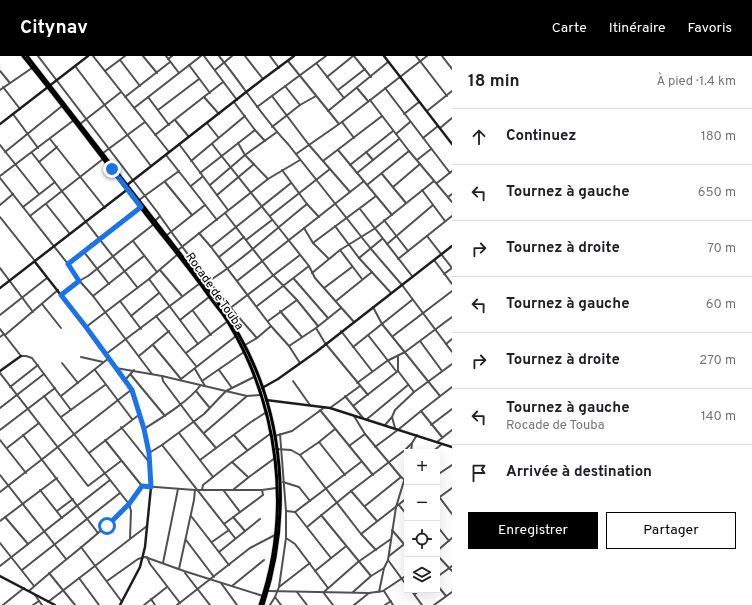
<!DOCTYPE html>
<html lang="fr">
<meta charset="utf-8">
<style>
body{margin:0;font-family:Overpass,sans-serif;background:#f2f2f2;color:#202124}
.controls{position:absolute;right:12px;bottom:12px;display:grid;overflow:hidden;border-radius:0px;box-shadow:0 4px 16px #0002}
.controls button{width:36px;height:36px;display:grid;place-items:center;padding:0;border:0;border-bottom:1px solid #e0e0e0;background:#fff;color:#202124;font:20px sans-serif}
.stop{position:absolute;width:12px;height:12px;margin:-9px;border:3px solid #1a73e8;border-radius:50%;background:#fff}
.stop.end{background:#1a73e8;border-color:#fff;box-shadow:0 1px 4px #0008}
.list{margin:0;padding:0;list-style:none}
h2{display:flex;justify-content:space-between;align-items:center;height:52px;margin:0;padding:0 16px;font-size:17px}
h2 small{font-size:13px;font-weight:400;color:#757577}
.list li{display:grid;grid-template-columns:26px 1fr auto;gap:12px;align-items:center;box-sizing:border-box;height:56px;padding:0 16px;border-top:1px solid #e0e0e0}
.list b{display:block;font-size:15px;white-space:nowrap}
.list p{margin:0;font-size:13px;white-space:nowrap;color:#757577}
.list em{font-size:13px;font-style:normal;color:#757577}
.actions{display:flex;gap:8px;padding:12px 16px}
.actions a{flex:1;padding:9px 0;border:1px solid #000;border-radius:0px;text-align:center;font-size:14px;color:#000}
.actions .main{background:#000;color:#fff}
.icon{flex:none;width:22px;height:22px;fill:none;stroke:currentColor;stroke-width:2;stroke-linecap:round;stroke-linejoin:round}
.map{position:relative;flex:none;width:452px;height:549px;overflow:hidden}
header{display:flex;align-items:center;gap:24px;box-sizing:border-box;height:56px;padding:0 20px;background:#000;color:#fff}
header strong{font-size:19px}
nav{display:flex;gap:22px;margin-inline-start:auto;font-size:14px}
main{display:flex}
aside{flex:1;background:#fff}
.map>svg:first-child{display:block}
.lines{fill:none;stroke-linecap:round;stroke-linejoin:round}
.primary-casing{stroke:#dbdbdb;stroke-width:4.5}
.street{stroke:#505050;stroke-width:2}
.secondary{stroke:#1d1d1d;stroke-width:2.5}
.primary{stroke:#000;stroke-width:3}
.route{stroke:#1a73e8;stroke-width:5}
.labels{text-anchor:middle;stroke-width:3.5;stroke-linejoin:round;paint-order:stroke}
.street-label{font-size:12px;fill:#000;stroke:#fff}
</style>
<header>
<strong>Citynav</strong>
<nav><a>Carte</a><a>Itinéraire</a><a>Favoris</a></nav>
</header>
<main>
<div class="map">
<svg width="452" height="549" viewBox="0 0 452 549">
<rect width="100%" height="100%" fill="#fff"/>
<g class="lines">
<defs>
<g id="primary">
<path d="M 23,0 C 64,50 102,102 142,153 C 164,182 188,210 209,240 C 215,249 223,257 228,266 C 279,350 292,456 260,549"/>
<path d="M 27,0 L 216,244 C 224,255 232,267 239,279 C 285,360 292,461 263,549"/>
</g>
</defs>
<use href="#primary" class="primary-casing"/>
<g class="street">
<polyline points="38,0 158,157 160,160 155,165"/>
<polyline points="93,0 169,96"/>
<polyline points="143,0 157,17"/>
<polyline points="166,0 179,17"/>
<polyline points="204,0 237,44"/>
<path d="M 219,0 C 243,29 262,61 288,88 L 371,193 L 402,229 L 452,296"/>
<polyline points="245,0 263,23"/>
<polyline points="270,0 279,12"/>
<polyline points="354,0 371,21"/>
<polyline points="416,0 447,40"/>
<polyline points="442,0 452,13"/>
<polyline points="168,3 172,0"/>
<polyline points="120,4 140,30"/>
<polyline points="288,5 339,68"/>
<polyline points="317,8 344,42"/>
<polyline points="189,9 210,37"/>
<polyline points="75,10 151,110"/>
<polyline points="215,14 232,0"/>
<polyline points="0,15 10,27"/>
<polyline points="105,15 125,0"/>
<polyline points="327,21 353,0"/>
<polyline points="285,30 300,49"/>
<polyline points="3,31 20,53"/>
<polyline points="357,32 368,45"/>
<polyline points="385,32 450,117"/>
<polyline points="0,34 32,12"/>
<polyline points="338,34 365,13"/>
<polyline points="272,40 309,89 350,136"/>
<polyline points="125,41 170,6"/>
<polyline points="148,41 169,69"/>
<polyline points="204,41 219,58"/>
<polyline points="370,44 409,95 452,146"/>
<polyline points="234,46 255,74 265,85"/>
<polyline points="257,51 326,0"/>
<polyline points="134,52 201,0"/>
<polyline points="158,54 199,23"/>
<polyline points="328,55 388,6"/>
<polyline points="427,55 452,35"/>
<polyline points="13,58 38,92"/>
<polyline points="404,58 419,46"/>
<polyline points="175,64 189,81"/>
<polyline points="342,66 354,82"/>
<polyline points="207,67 218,81"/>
<polyline points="80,68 121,36"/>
<polyline points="272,71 300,49 316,40"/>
<polyline points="440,72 452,62"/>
<polyline points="396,78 410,66"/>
<polyline points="155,79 223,26"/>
<polyline points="423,82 438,70"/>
<polyline points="50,83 105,152"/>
<polyline points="238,87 245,99 268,123"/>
<polyline points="179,88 228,154"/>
<polyline points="212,88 279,172 309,210 315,222 354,266"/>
<polyline points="0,89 39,138"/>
<polyline points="338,94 392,159"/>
<polyline points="5,96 62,50"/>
<polyline points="366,96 373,104"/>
<polyline points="32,97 137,231"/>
<polyline points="103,97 145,66"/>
<polyline points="296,98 342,66 427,0"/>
<polyline points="166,99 217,164"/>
<polyline points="417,104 431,93"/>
<polyline points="191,105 245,60"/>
<polyline points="323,105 382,60"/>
<polyline points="39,106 57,91"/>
<polyline points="350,109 393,75"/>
<polyline points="282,114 307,148 319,161"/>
<polyline points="200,117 255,74"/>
<polyline points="357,117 399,83"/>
<polyline points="382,118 406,147"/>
<polyline points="0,120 74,64"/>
<polyline points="0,122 68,208 76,221 93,240 152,318"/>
<polyline points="165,126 192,159"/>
<polyline points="437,127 452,115"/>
<polyline points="210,129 245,99 277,76"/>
<polyline points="367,129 409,95"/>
<polyline points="191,130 202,121"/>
<polyline points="393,131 420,108"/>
<polyline points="422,134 445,165"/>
<polyline points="217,139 254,108"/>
<polyline points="448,141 452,138"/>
<polyline points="139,144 179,115"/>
<polyline points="46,148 70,178"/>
<polyline points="0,149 13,138"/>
<polyline points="23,151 55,126"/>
<polyline points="360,153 412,220"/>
<polyline points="225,157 273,219 297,244 318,270"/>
<polyline points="30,160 103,103"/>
<path d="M 160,160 C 190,203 223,244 257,282"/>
<polyline points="270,160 330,113"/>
<polyline points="0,161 35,205"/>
<polyline points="384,164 408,195"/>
<polyline points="335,170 359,202 391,237"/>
<polyline points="304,172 313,187 328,202"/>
<polyline points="199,177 211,191 271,270 289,290 300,307"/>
<polyline points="167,179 205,149"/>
<polyline points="427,180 452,212"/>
<polyline points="246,184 272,164"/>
<polyline points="133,185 157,216"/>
<path d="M 313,187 C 334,171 355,156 376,140"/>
<polyline points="387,188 433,149"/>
<polyline points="211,191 291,127"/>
<polyline points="178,194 268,123 300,104"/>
<polyline points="340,194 362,223"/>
<polyline points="84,196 109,228"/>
<polyline points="219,201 244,181"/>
<polyline points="359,202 382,183"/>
<polyline points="398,203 452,160"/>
<polyline points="434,204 452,228"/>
<polyline points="68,208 141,151"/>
<polyline points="0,212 33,256"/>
<polyline points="160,214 182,240"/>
<polyline points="312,217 340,194 374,173 434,125"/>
<polyline points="444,218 452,212"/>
<polyline points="149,223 198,288"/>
<polyline points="294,223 328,262"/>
<polyline points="237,225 364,125"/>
<path d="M 204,228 C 242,205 273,175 307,148"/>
<polyline points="324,232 352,211"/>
<polyline points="61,239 79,225 88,220 154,168"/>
<polyline points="93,240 144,200"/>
<polyline points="120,245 141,273"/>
<polyline points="336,245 372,216"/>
<polyline points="42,248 61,272"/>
<polyline points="257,250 309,210"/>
<polyline points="373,251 382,268 440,340"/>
<polyline points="193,255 211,279"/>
<polyline points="280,255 302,281"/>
<polyline points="225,256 300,199"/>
<polyline points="0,259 47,222"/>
<polyline points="131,260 159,237"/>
<polyline points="156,260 196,310"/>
<polyline points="180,264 209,241"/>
<polyline points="268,265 297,244"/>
<polyline points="86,271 149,223 178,198"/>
<polyline points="316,272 325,287 368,339"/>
<polyline points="0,273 21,300 26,300 32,302 71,354"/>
<polyline points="341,275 372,315"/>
<polyline points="5,279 58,234"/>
<polyline points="368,279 396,315"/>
<polyline points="393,280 452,235"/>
<polyline points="0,281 4,278"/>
<polyline points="420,285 442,315"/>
<polyline points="446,288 452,283"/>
<polyline points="153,289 181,323"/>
<polyline points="245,289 257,282 271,270"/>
<polyline points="289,290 316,272 341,252"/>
<polyline points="353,291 412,244"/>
<polyline points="186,297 228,265"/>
<polyline points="106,298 199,228"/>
<polyline points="139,300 169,275"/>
<polyline points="81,301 103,306"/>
<polyline points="62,307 78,327"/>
<polyline points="116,312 162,320 247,340 260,339"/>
<polyline points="195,313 205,330"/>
<polyline points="95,314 132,363"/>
<polyline points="219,314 232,332"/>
<polyline points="398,315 414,336"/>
<polyline points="0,317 88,430 121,405"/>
<polyline points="131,319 165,360"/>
<polyline points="162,320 163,325 193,365 216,392"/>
<polyline points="181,323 236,280"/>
<polyline points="125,324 134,314"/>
<polyline points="202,325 244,296"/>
<polyline points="293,325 310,349"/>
<polyline points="357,327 387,305 405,296 452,261"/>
<polyline points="10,331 38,309"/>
<polyline points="196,335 209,351"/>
<polyline points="44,340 129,448 131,455 130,482"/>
<polyline points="61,340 109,302"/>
<polyline points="345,340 363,362"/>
<polyline points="353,350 398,315 398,300"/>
<polyline points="0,352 44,318"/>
<polyline points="330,352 360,330"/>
<polyline points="320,354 373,419"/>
<polyline points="421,355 442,381"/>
<polyline points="354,360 365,378 401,421 405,424"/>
<polyline points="61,361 105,329"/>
<polyline points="392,361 395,372"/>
<polyline points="367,363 408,329"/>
<polyline points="385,369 392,361 395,354 414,336 452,308"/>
<polyline points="431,369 452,353"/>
<polyline points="121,371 149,406"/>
<path d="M 144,373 C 161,362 188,346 200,330"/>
<polyline points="0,374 55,332"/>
<polyline points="179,377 213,421"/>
<polyline points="204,377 247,340"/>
<polyline points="23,379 98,477"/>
<polyline points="234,379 247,394"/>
<polyline points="275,380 292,375 325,351"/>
<polyline points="0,384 26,417"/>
<polyline points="105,384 142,430"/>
<polyline points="319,386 345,419"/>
<polyline points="437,386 452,374"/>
<polyline points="162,389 235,482"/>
<polyline points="349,390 365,378"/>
<polyline points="375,391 399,373 421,355 452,331"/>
<polyline points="7,392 39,367"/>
<polyline points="276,393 291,394 300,399 361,478 376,494"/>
<polyline points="411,396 412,387 417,379"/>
<polyline points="432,396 442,388"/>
<polyline points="89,397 140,358"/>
<polyline points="149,397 162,389 204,358 226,335 254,321"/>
<polyline points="300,399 319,386 335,373"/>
<polyline points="200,404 251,366 265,357"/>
<polyline points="232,406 248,421"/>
<polyline points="0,419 66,503"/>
<polyline points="437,419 452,409"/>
<polyline points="283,426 299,431 310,445"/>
<polyline points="234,433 249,421 275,402"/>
<polyline points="40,434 62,462"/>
<polyline points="202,434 203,429 232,406 270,378"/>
<polyline points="262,434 276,432"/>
<polyline points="224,435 240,456"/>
<polyline points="351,435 377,465"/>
<polyline points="0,436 131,334"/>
<polyline points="437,438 452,458"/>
<polyline points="437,443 452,432"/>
<polyline points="399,449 407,459"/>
<polyline points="365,450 401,421"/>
<polyline points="57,455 73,443"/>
<polyline points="286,455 295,456 331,502"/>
<polyline points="295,456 361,406"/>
<polyline points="321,459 371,520"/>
<polyline points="191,460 229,509"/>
<polyline points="5,461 28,488"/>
<polyline points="233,461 245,475"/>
<polyline points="0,465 57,422"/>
<polyline points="437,470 449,485"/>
<polyline points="307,471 351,435 405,394 412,387"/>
<polyline points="392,474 404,488"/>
<polyline points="361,478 407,442"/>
<polyline points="286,482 295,488 328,532"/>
<polyline points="186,484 214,521"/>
<polyline points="212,486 229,474"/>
<polyline points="0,487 34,530"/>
<polyline points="81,491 122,546"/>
<polyline points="437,495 452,482"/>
<polyline points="219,496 260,463"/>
<polyline points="437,499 452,515"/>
<polyline points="389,500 407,486"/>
<polyline points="147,501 150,508 180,547"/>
<polyline points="388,504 407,530"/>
<polyline points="163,507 178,433"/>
<polyline points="0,510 110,424"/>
<polyline points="179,513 194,444 195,434"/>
<polyline points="22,514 120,437"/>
<polyline points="315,515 345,491"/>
<polyline points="49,517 75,549"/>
<polyline points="185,517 210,549"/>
<polyline points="437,521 452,510"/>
<polyline points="79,522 99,549"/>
<polyline points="107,525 138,503 145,501 184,515 263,540"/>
<polyline points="221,527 237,549"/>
<polyline points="437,529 446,540"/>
<polyline points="232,530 264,504"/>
<polyline points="279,531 310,507"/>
<polyline points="411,534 422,549"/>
<path d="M 29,535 C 67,500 111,473 142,430 L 195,434 L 262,434 L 263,439 L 224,468"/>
<polyline points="267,535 369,537 383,535 407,519"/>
<polyline points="325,535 358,506 391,483"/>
<polyline points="384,535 393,549"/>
<polyline points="297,536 307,549"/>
<polyline points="323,536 333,549"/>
<polyline points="353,536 371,520 384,512"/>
<polyline points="379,536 384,512 388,504 396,451 407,415"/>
<polyline points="415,538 420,534"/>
<polyline points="35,539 42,549"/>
<polyline points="275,541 281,549"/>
<polyline points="151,543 155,549"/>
<polyline points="48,546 147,470"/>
<polyline points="3,549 24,532"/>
<polyline points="33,549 39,545"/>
<polyline points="144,549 167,531"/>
<polyline points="177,549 250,492 275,479"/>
<polyline points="270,549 275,541 279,531 286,482 286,455 280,378"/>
<polyline points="354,549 369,537"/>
<polyline points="385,549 391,545"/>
<polyline points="434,549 452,536"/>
</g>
<g class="secondary">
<polyline points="384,0 452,88"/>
<polyline points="0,68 88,0"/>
<polyline points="127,129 263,23 294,0"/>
<polyline points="35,206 86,271 125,324 131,334 144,373 149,397 151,431 145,491 140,511 120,549"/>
<polyline points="0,232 128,133"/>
<polyline points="0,315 21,300"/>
<polyline points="262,332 278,323 316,296 452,190"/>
<polyline points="266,344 330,352 452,391"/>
<polyline points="0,520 55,549"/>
</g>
<use href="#primary" class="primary"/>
</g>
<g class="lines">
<polyline class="route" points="107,470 129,448 142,430 151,431 149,397 144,373 132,334 86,271 61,239 79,225 68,208 141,151 112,113"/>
</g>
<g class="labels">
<g class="street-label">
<text transform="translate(215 235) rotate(55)" y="4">Rocade de Touba</text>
</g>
</g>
</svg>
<div class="controls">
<button>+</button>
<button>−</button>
<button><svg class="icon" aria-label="locate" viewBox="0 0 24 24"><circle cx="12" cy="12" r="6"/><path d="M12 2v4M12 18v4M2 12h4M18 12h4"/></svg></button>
<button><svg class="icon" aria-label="layers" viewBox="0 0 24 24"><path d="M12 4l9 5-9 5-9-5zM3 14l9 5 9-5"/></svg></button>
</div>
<div class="stop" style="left:107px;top:470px"></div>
<div class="stop end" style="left:112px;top:113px"></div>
</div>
<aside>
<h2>18 min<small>À pied · 1.4 km</small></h2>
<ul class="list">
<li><svg class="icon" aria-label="ahead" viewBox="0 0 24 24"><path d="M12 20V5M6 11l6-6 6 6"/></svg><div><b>Continuez</b></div><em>180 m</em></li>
<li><svg class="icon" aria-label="left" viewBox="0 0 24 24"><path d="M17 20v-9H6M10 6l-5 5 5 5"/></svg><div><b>Tournez à gauche</b></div><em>650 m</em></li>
<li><svg class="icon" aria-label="right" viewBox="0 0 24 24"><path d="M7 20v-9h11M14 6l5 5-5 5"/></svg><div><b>Tournez à droite</b></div><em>70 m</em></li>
<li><svg class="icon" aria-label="left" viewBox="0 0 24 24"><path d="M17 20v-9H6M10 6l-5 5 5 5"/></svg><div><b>Tournez à gauche</b></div><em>60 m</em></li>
<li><svg class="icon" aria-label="right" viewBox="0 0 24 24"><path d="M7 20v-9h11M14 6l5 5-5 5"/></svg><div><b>Tournez à droite</b></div><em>270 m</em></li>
<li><svg class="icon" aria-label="left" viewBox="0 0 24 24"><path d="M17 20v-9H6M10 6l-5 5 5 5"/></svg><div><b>Tournez à gauche</b><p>Rocade de Touba</p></div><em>140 m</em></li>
<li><svg class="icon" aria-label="arrive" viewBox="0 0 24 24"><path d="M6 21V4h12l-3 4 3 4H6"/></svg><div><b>Arrivée à destination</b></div></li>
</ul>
<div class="actions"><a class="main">Enregistrer</a><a>Partager</a></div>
</aside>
</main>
